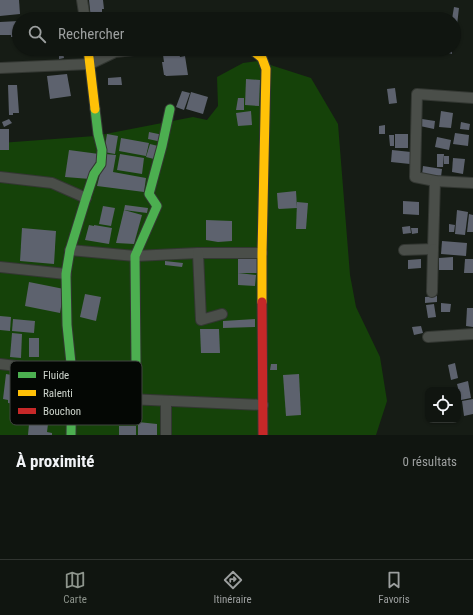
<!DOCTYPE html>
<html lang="fr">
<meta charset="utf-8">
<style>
body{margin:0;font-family:"Roboto Condensed",sans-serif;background:#1e221e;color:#f1f3f6}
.controls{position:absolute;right:12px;bottom:12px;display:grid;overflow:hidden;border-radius:8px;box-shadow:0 1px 3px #0004}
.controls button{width:36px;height:36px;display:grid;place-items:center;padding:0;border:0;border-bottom:1px solid #303430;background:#101510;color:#f1f3f6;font:20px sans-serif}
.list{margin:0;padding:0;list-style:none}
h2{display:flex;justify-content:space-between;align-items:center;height:52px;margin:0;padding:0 16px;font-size:17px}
h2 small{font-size:13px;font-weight:400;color:#9c9f9f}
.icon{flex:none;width:22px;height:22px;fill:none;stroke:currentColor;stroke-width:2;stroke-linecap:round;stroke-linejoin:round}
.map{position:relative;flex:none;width:473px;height:435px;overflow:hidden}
.search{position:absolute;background:#101510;box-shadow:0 1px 3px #0004;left:12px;right:12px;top:12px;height:44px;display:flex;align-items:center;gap:10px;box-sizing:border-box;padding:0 14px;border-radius:22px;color:#9c9f9f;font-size:15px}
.sheet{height:124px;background:#101510}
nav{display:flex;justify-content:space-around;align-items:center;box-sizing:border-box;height:56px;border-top:1px solid #303430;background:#101510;font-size:11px;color:#9c9f9f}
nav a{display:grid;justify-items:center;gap:2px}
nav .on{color:#8d948c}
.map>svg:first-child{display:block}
.green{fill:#154209}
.building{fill:#5d626e}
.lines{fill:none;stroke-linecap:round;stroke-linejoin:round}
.street-casing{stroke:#333732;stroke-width:12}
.fast-casing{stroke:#333732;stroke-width:11}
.slow-casing{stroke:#333732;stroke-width:11}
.jam-casing{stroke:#333732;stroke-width:11}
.street{stroke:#4a4e49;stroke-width:10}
.fast{stroke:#4caf50;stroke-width:9}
.slow{stroke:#ffc107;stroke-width:9}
.jam{stroke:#c62828;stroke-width:9}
.key{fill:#040704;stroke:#404440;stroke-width:1}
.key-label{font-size:11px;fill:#cdd4cc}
</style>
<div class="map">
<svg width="473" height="435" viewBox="0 0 473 435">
<rect width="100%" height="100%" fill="#161c15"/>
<polygon class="green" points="258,61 311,78 338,124 350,275 356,307 380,357 387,401 376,435 0,435 0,143 95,136 193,117 207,120 218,106 217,77 243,63"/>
<g class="building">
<polygon points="0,0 19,0 20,14 0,16"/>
<polygon points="89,0 103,0 104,9 102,9 102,19 91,19"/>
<polygon points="454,7 459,8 457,25 454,24 454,19 452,19"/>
<polygon points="421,14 439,16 439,19 420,19"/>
<polygon points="19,21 19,37 11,37 11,35 0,35 0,22"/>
<polygon points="61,49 77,49 77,51 61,53"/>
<polygon points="445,49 452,49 452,54 445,52"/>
<polygon points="63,53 64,58 59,59 59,54"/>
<polygon points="179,53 180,57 185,56 188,75 166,76 165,75 164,75 162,62 164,62 163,55"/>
<polygon points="67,74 71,96 50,99 47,76"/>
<polygon points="121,77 122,85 108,85 108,78"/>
<polygon points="246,79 260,80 259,106 245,105"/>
<polygon points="8,85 17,85 19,113 13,113 13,115 9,115"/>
<polygon points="395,88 397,103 389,104 387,89"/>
<polygon points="182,91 190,93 184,110 176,107"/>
<polygon points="191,92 208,97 203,114 186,109"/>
<polygon points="238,98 244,98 244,110 236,110"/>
<polygon points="251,111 252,125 238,126 236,113"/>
<polygon points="441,111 453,113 451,128 439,127"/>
<polygon points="9,119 12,123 4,127 2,122"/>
<polygon points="422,119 435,121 434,129 420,126"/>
<polygon points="461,122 470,124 469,130 460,129"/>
<polygon points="385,125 385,134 379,134 379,126"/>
<rect x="0" y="129" width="9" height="21"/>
<polygon points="149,132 163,135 162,142 148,139"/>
<polygon points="455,133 469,135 468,146 453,144"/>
<polygon points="107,134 118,136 115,154 104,152"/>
<rect x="395" y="134" width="13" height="14"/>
<polygon points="389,135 394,135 394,146 390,146"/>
<polygon points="437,137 451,140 449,150 435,147"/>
<polygon points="121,138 149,143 146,156 119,151"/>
<polygon points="150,144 158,146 154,159 146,157"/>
<polygon points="69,150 99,154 90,179 65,177"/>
<polygon points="392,150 411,152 410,164 391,162"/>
<polygon points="105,154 116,155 113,172 146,178 144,192 97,186"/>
<polygon points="120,154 144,158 142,174 117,170"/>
<polygon points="437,154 444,154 443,167 437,167"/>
<rect x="444" y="156" width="5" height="8"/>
<polygon points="453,158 465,159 463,174 452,172"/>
<polygon points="423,166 442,169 441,177 422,175"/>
<polygon points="296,191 297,208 279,209 278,208 277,193"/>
<polygon points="403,201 419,202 419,215 403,214"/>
<polygon points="297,202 308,203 306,229 296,229"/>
<polygon points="125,205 148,208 147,213 124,210"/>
<polygon points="103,206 115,208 111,226 99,224"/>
<polygon points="124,210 142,215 134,244 116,243"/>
<polygon points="457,210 468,212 465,235 455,234"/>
<polygon points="469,214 473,215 473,232 467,232"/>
<polygon points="206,220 232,221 232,241 218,242 206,240"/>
<polygon points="449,224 455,225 454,232 449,232"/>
<polygon points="89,225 94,226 94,225 112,228 109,244 85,240"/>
<polygon points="410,226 411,233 403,234 402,227"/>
<polygon points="22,228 56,231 54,264 20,261"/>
<polygon points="411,228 418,228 418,233 412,234"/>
<polygon points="442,241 467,243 466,256 441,254"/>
<polygon points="238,257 257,258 257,273 238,273"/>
<polygon points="453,257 453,270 439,270 439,258"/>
<polygon points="421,259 421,268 408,269 408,260"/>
<polygon points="465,259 473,259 473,273 464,273"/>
<polygon points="165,261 183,263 182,267 165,265"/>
<polygon points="238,273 256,275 255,286 238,285"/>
<polygon points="29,282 64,289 60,313 25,306"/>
<polygon points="85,294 101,297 96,321 80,317"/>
<polygon points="437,296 437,302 425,303 425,297"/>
<polygon points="441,303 451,304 450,312 441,312"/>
<polygon points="434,304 436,317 428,318 426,305"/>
<polygon points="467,308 473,308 473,327 466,326"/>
<polygon points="0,316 11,317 10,331 0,330"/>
<polygon points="13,319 35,321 34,333 12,331"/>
<polygon points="255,319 255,327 223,328 223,321"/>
<polygon points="421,326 423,333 414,335 412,327"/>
<polygon points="200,329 219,329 220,353 201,353"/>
<polygon points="12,333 22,334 21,358 10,357"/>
<rect x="29" y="338" width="10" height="19"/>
<polygon points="455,363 458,378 451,380 448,365"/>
<polygon points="271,364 277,364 277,370 270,370"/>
<polygon points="6,374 29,378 25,401 18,400 17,404 8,403 8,400 3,399"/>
<polygon points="299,374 301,415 286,416 283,375"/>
<polygon points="468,381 471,398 461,400 457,384"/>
<polygon points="473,399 473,414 464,416 462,401"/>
<polygon points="138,422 157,424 157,435 138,435"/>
<polygon points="34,423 48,424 47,432 52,433 52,435 28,435 29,424 34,425"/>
<rect x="119" y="426" width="17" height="9"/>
</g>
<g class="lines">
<defs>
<g id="street">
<polyline points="82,0 85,19"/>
<polyline points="0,68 90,64 115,52 143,49"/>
<polyline points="473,98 417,94 415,177 435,181 473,183"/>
<polyline points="0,177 52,183 86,198"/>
<polyline points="70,250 135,256 198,253 262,253"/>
<polyline points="404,250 433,249 435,181"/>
<polyline points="198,253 201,320 222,314"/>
<polyline points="0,267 66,274"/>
<polyline points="432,292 433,249"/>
<polyline points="428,337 473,334"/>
<polyline points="0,364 72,373"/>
<polyline points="72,399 128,399 263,405"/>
<polyline points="166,401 166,435"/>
</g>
<g id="fast">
<polyline points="128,399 136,364 135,256 157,206 149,194 162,146 170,109"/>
<polyline points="71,435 72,373 67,325 66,274 70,250 86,198 94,174 101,164 102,150 98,134 95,109"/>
</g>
<g id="slow">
<polyline points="88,49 95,109"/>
<polyline points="251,49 262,58 266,69 262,253 262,302"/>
</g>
<polyline id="jam" points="262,302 263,435"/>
</defs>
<use href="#street" class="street-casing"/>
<use href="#fast" class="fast-casing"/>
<use href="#slow" class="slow-casing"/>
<use href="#jam" class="jam-casing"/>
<use href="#street" class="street"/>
<use href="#fast" class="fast"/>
<use href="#slow" class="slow"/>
<use href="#jam" class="jam"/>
</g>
<rect x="10" y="361" width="132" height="64" rx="6" class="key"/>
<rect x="18" y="372" width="18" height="6" fill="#4caf50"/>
<rect x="18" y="390" width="18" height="6" fill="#ffc107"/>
<rect x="18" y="408" width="18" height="6" fill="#c62828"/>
<g class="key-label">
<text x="43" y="379">Fluide</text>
<text x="43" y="397">Ralenti</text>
<text x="43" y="415">Bouchon</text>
</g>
</svg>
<div class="controls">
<button><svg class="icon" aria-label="locate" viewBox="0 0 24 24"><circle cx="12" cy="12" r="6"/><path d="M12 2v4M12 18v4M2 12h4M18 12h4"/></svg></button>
</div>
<div class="search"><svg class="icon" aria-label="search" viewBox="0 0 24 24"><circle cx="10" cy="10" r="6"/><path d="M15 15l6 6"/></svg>Rechercher</div>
</div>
<section class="sheet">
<h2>À proximité<small>0 résultats</small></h2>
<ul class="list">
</ul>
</section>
<nav>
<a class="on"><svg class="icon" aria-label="map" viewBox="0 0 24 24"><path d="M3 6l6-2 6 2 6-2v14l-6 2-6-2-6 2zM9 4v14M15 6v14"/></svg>Carte</a>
<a><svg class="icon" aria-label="directions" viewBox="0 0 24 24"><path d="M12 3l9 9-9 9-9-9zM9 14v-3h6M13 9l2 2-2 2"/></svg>Itinéraire</a>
<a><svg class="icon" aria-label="saved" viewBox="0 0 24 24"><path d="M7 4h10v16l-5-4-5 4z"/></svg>Favoris</a>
</nav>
